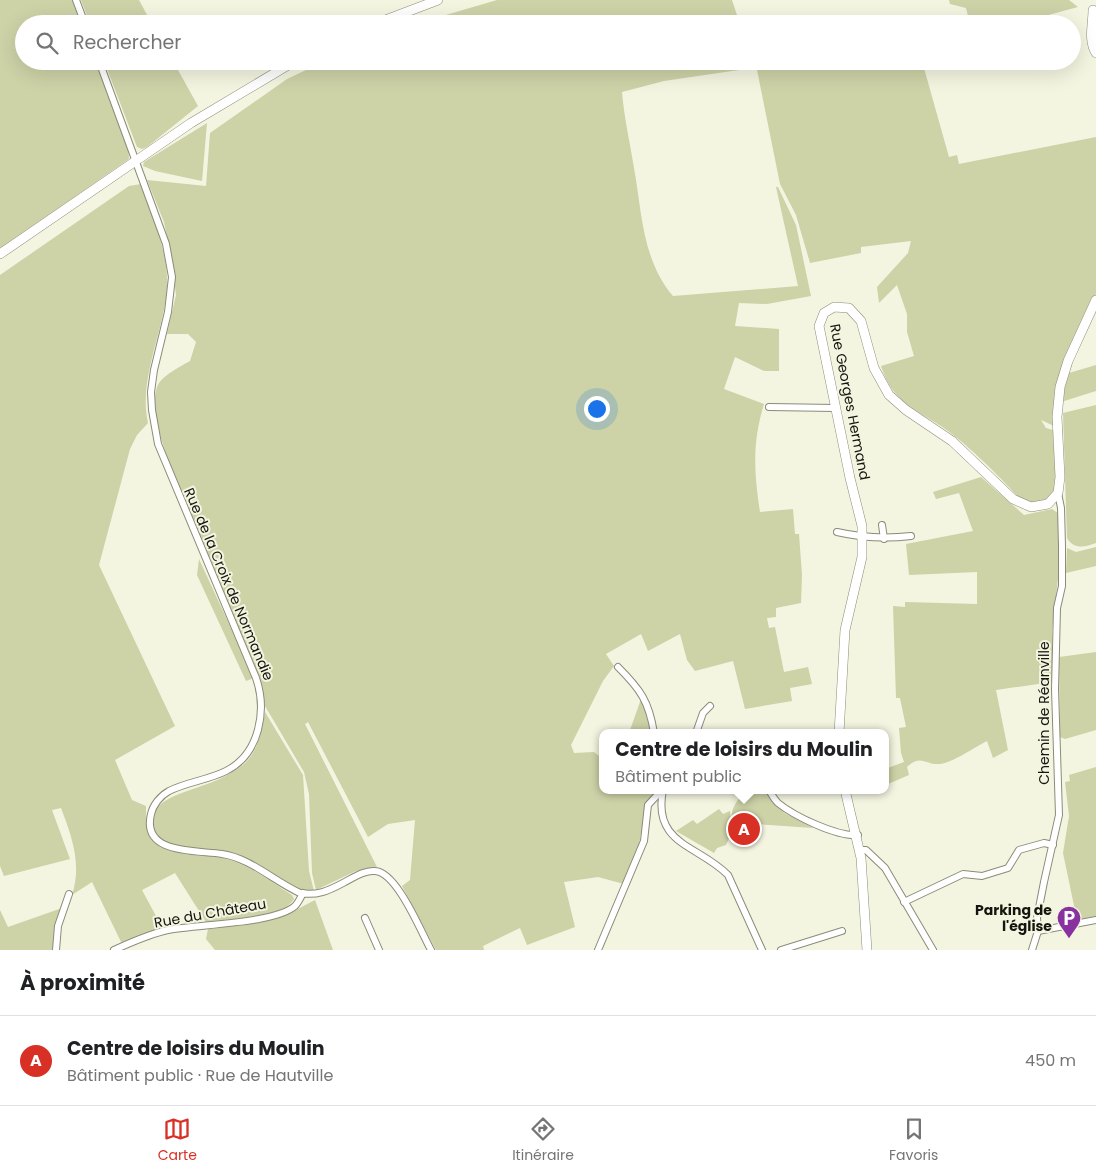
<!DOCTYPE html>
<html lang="fr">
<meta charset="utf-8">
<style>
body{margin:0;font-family:Poppins,sans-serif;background:#f6f6f6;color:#202124}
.you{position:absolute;left:596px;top:408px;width:18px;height:18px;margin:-12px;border:4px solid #fff;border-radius:50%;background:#1a73e8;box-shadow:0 0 0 8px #1a73e833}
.badge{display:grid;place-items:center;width:32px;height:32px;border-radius:50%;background:#d93025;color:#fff;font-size:16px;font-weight:700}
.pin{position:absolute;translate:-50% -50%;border:2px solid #fff;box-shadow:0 1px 5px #0006}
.popup{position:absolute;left:599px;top:729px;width:290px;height:65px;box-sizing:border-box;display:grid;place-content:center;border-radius:10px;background:#fff;filter:drop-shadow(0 1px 4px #0005);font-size:16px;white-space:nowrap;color:#757577}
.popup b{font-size:19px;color:#202124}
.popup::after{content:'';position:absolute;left:50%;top:100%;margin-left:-10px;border:10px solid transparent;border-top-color:#fff}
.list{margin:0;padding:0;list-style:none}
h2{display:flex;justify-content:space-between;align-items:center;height:65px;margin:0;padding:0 20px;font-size:21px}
h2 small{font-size:16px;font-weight:400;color:#757577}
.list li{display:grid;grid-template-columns:32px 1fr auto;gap:15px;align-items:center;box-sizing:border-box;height:90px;padding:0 20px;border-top:1px solid #e0e0e0}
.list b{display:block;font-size:19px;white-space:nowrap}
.list p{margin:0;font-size:16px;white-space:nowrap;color:#757577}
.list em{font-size:16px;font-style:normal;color:#757577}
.icon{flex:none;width:28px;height:28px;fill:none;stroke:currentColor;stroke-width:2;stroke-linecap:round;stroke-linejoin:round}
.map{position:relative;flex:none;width:1096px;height:950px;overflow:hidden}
.search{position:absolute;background:#fff;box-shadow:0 5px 20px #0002;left:15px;right:15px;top:15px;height:55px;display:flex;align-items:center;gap:12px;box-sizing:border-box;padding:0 18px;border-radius:28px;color:#757577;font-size:19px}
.sheet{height:155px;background:#fff}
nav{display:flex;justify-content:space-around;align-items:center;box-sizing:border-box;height:70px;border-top:1px solid #e0e0e0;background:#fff;font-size:14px;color:#757577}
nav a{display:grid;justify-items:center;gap:2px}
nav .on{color:#d93025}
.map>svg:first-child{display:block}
.green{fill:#cdd2a7}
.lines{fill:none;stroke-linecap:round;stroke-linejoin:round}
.street-casing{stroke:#8a8c79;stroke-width:8}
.secondary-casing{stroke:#8a8c79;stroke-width:10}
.street{stroke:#fff;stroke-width:6}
.secondary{stroke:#fff;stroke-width:9}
.labels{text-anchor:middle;stroke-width:4;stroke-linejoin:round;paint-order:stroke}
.street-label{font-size:14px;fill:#15160f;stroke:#f3f5e0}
.poi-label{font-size:14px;font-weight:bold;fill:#15160f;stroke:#f3f5e0;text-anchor:end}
</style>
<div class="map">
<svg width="1096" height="950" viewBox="0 0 1096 950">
<rect width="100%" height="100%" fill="#f3f5e0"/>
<g class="green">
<polygon points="0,0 72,0 81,24 24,24 24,61 95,61 128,146 129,159 0,249"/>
<polygon points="81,0 139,0 152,24 90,24"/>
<polygon points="497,0 732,0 740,24 415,24"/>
<polygon points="949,0 1069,0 1078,7 1015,24 970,24 966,8 950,4"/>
<polygon points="104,61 173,61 198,106 147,147 142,149 137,147"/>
<path d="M 325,61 L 752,61 L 739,70 L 664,81 L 622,92 C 624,117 630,143 634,168 C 642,212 642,260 673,296 L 798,286 L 776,187 L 778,187 L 796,225 L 811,296 L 767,304 L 739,303 L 735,326 L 779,329 L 779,371 L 764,371 L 735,357 L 724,389 L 764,404 C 752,443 754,472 760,512 L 793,509 L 795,534 L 799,534 L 802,575 L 801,603 L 776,608 L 776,617 L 767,618 L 769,628 L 775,627 L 784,672 L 808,667 L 812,684 L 790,688 L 792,701 L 745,709 L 733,661 L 695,671 L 687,660 L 680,634 L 648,651 L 641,634 L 606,654 L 614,666 L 603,681 L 571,745 L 574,753 L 594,752 L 603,759 L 603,790 L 656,790 L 656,793 C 641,806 644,820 640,839 C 637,854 630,870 624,884 L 598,877 L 564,882 L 575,927 L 527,945 L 520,928 L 483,946 L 484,950 L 436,950 L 402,886 L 410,880 L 415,820 L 388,824 L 368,837 L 308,722 L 305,724 L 377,867 L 356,871 L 316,890 L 312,873 L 309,794 L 304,772 L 265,706 L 260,683 L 171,468 C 164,448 147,402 159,383 C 164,375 181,366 190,361 L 196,342 L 188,334 L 167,334 L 176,295 L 171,256 L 164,222 L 147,180 L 206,186 L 210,133 L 287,79 Z"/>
<path d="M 776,61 L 922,61 L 949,157 L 957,155 L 959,164 L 1096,137 L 1096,294 L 1063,367 L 1055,393 L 1054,426 L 1041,420 L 1046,428 L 1053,430 L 1056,485 C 1051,501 1035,507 1020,499 C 1001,478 970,447 948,431 C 918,409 894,406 881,366 L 914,356 L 907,332 L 907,314 L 897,285 L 879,303 L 877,287 L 908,253 L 911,241 L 861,247 L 861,253 L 810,263 L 796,215 L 780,184 L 756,65 Z"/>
<polygon points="207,123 202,181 155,171 143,166 144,162"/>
<path d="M 141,184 C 152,217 169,252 167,288 C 164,331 138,380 148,423 L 137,435 L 130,449 L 99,565 L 175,726 L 115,760 L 132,800 L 146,806 C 145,869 196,846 236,862 C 256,870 274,884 292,895 L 294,899 C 284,918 226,919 206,922 L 175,873 L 142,890 L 163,929 L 122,944 L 92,882 L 72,895 C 82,864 72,837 61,808 L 52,810 L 70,859 L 4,876 L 0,866 L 0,275 L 129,186 Z"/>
<polygon points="1096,365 1096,391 1061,402 1069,373"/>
<path d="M 1096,405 L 1096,543 C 1085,547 1074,550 1067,538 L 1063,413 Z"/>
<path d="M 981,477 L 1024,515 L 1052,509 L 1058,513 L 1060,562 L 1052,630 L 1052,682 L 996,690 L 1008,750 L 993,758 L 987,741 C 975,747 952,763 940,764 C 924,765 921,754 907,767 L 909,775 L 888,784 L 885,769 L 904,762 L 901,753 L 899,728 L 906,727 L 900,698 L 896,698 L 893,606 L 905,607 L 905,602 L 977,604 L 977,572 L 909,575 L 906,544 L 973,531 L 959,493 L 936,499 L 933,492 Z"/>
<polygon points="1096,547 1096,566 1066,573 1067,548 1076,552"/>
<polygon points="199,559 254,678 246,681 197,575"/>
<polygon points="1096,652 1096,730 1065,739 1060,737 1059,657"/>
<polygon points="641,699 647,713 652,733 629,733"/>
<path d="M 265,712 L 303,775 L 309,871 L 314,891 L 299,889 L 234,853 L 165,844 C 128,803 182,794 210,783 C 221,779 234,772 244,764 C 258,752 262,730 265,712 Z"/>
<polygon points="1096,767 1096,916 1077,920 1063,853 1069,816 1065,782 1070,781 1069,775"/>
<path d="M 746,790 L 765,790 L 784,813 L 813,828 L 755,824 L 754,829 L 758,838 L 750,842 L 745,833 L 734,828 C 727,812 736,802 746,790 Z"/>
<polygon points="719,809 723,814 730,811 732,832 726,845 717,848 714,853 676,831 693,820 697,824"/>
<polygon points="315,900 333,950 215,950 206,939 208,929 263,922 290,913"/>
<polygon points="62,908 53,950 0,950 0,910 8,927"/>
</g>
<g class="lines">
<defs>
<g id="street">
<polyline points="76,0 85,24"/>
<path d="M 99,61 L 166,244 L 172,277 L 168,312 L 154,370 L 151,392 L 152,410 L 158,444 L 256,678 C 267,710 260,754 226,771 C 208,780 187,782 169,791 C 160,796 153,805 151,814 C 141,855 197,850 222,854 C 250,858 274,881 300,893 C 317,896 328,891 343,883 C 353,878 364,870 375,871 C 397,872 421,932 431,950"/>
<polyline points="769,407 835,408"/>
<polyline points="882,525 884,539"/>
<path d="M 837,532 C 863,538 885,539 911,536"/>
<path d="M 618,667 C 640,689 649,701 654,733"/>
<polyline points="696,733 703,713 710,706"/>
<path d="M 663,790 C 652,845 699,845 728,875 L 762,950"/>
<path d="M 769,790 C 772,795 774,799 778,803 C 794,816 837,837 858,835"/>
<polyline points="860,850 866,850 885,868 933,950"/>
<polyline points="904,902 963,874 982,876 1008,868 1019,850 1044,843 1053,845"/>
<polyline points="365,918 379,950"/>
<polyline points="1038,931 1096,920"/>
<polyline points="56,950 58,926 69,894"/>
<path d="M 114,950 C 132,942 149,934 168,930 C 198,924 274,924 295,906 C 298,903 301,897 303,893"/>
<polyline points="598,950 644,841 648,805 662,790"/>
<polyline points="781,950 842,931"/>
<polyline points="1032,950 1038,931 1037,918 1044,882 1059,815 1055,689 1057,608 1062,586 1062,546 1061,508 1058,493"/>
</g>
<g id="secondary">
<path d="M 1093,10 C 1093,24 1088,40 1096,53"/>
<polyline points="375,24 438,0"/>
<polyline points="0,254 191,123 295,61"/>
<polyline points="839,733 845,630 862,557 862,526 850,478 819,326 824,313 834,307 849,308 861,321 874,368 889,395 906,410 952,441 1013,499 1031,507 1048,504 1058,493 1060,477 1057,417 1060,387 1068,361 1096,300"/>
<polyline points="845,790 861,858 867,950"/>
</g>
</defs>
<use href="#street" class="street-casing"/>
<use href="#secondary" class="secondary-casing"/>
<use href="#street" class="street"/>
<use href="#secondary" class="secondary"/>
</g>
<defs>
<symbol id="parking-pin" viewBox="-11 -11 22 30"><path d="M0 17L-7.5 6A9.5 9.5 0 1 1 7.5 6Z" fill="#8832a0" stroke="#f3f5e0"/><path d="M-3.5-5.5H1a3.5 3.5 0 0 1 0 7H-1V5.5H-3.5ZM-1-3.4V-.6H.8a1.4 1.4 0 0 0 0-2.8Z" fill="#fff"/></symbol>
</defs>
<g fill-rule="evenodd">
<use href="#parking-pin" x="1055" y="904" width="28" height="38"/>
</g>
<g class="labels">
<g class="street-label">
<text transform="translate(850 402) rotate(79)" y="5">Rue Georges Hermand</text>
<text transform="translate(229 584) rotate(67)" y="5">Rue de la Croix de Normandie</text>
<text transform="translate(1044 713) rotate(-90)" y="5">Chemin de Réanville</text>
<text transform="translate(210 913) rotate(-10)" y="5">Rue du Château</text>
</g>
<g class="poi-label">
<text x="1052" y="915">Parking de<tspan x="1052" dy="16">l'église</tspan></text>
</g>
</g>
</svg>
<div class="you"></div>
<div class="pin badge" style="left:744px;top:829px">A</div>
<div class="popup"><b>Centre de loisirs du Moulin</b>Bâtiment public</div>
<div class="search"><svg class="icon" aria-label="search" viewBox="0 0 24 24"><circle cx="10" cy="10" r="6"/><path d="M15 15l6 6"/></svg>Rechercher</div>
</div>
<section class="sheet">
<h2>À proximité<small></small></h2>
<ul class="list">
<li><span class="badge">A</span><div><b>Centre de loisirs du Moulin</b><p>Bâtiment public · Rue de Hautville</p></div><em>450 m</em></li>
</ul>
</section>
<nav>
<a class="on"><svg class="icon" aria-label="map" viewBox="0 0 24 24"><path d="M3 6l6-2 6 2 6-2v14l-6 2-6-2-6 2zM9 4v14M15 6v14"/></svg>Carte</a>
<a><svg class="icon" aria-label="directions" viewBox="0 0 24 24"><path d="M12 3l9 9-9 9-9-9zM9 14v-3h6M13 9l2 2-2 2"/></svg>Itinéraire</a>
<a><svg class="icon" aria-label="saved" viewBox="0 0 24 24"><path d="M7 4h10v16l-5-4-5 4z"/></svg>Favoris</a>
</nav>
